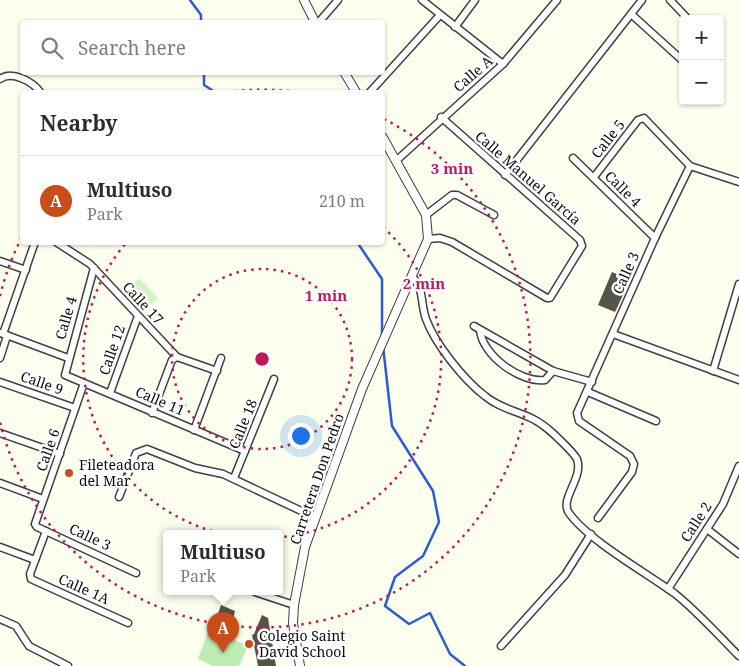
<!DOCTYPE html>
<meta charset="utf-8">
<style>
body{margin:0;font-family:"Noto Serif",serif;background:#f2f2f3;color:#2b2b33}
.controls{position:absolute;right:15px;top:15px;display:grid;overflow:hidden;border-radius:5px;box-shadow:0 1px 4px #0004}
.controls button{width:45px;height:45px;display:grid;place-items:center;padding:0;border:0;border-bottom:1px solid #e1e1e2;background:#fff;color:#2b2b33;font:25px sans-serif}
.you{position:absolute;left:300px;top:435px;width:18px;height:18px;margin:-12px;border:4px solid #fff;border-radius:50%;background:#1a73e8;box-shadow:0 0 0 8px #1a73e833}
.badge{display:grid;place-items:center;width:32px;height:32px;border-radius:50%;background:#c94c19;color:#fff;font-size:16px;font-weight:700}
.pin{position:absolute;translate:-50% -41px;filter:drop-shadow(0 1px 2px #0008)}
.pin::after{content:'';position:absolute;top:26px;width:18px;height:15px;background:inherit;clip-path:polygon(0 0,100% 0,50% 100%)}
.popup{position:absolute;left:163px;top:530px;width:120px;height:65px;box-sizing:border-box;display:grid;place-content:center;border-radius:5px;background:#fff;filter:drop-shadow(0 1px 4px #0005);font-size:16px;white-space:nowrap;color:#7c7c81}
.popup b{font-size:19px;color:#2b2b33}
.popup::after{content:'';position:absolute;left:50%;top:100%;margin-left:-10px;border:10px solid transparent;border-top-color:#fff}
.list{margin:0;padding:0;list-style:none}
h2{display:flex;justify-content:space-between;align-items:center;height:65px;margin:0;padding:0 20px;font-size:21px}
h2 small{font-size:16px;font-weight:400;color:#7c7c81}
.list li{display:grid;grid-template-columns:32px 1fr auto;gap:15px;align-items:center;box-sizing:border-box;height:90px;padding:0 20px;border-top:1px solid #e1e1e2}
.list b{display:block;font-size:19px;white-space:nowrap}
.list p{margin:0;font-size:16px;white-space:nowrap;color:#7c7c81}
.list em{font-size:16px;font-style:normal;color:#7c7c81}
.icon{flex:none;width:28px;height:28px;fill:none;stroke:currentColor;stroke-width:2;stroke-linecap:round;stroke-linejoin:round}
.map{position:relative;flex:none;width:739px;height:666px;overflow:hidden}
.search{position:absolute;background:#fff;box-shadow:0 1px 4px #0004;left:20px;top:20px;width:365px;height:55px;display:flex;align-items:center;gap:12px;box-sizing:border-box;padding:0 18px;border-radius:5px;color:#7c7c81;font-size:19px}
.panel{position:absolute;background:#fff;box-shadow:0 1px 4px #0004;left:20px;top:90px;width:365px;height:155px;border-radius:5px}
.map>svg:first-child{display:block}
.green{fill:#bdedb3}
.pitch{fill:#d4f3c6}
.lines{fill:none;stroke-linecap:round;stroke-linejoin:round}
.stream{stroke:#2d5ad9;stroke-width:2.5}
.building{fill:#575348}
.minor-casing{stroke:#404040;stroke-width:9}
.tertiary-casing{stroke:#404040;stroke-width:10}
.minor{stroke:#fff;stroke-width:6}
.tertiary{stroke:#fff;stroke-width:8}
.ring{fill:none;stroke:#c2185b;stroke-width:2.5;stroke-dasharray:2.5 5}
.poi-dot{fill:#c94c19;stroke:#fff;stroke-width:2}
.labels{text-anchor:middle;stroke-width:5;stroke-linejoin:round;paint-order:stroke}
.street-label{font-size:14px;fill:#0d0d0d;stroke:#fff}
.poi-label{font-size:14px;fill:#0d0d0d;stroke:#fff;text-anchor:start}
.centre{fill:#c2185b;stroke:#fff;stroke-width:2.5}
.ring-label{font-size:15px;text-anchor:middle;font-weight:bold;fill:#c2185b;stroke:#fff;stroke-width:5;stroke-linejoin:round;paint-order:stroke}
</style>
<div class="map">
<svg width="739" height="666" viewBox="0 0 739 666">
<rect width="100%" height="100%" fill="#fcffed"/>
<polygon class="green" points="209,629 248,646 239,666 213,666 198,659"/>
<polygon class="pitch" points="139,278 158,298 147,309 128,290"/>
<g class="lines">
<g class="stream">
<polyline points="190,0 201,15 201,22"/>
<polyline points="204,72 204,85 215,92"/>
<polyline points="357,242 382,279 382,336"/>
<polyline points="383,346 392,426 433,491 439,522 423,556 395,577 385,606 409,624 430,613 450,654 465,666"/>
</g>
</g>
<g class="building">
<polygon points="612,272 630,280 615,312 598,305"/>
<polygon points="221,605 235,611 229,636 213,629"/>
<polygon points="262,615 268,618 276,666 258,666 252,635 254,634"/>
</g>
<g class="lines">
<defs>
<g id="minor">
<polyline points="422,0 503,64"/>
<polyline points="670,0 688,19"/>
<polyline points="631,14 683,61"/>
<polyline points="319,22 338,0"/>
<polyline points="455,27 475,0"/>
<path d="M 0,79 C 12,70 33,82 40,92"/>
<polyline points="370,92 440,15"/>
<polyline points="573,158 655,238"/>
<polyline points="397,160 503,64 557,0"/>
<polyline points="505,175 642,0"/>
<polyline points="594,177 638,120 644,118 690,166 739,182"/>
<polyline points="426,215 452,195 457,195 494,215"/>
<polyline points="428,239 440,238 452,242 547,298 550,298 582,246 580,240 441,117"/>
<polyline points="56,242 90,264 177,357 217,371"/>
<polyline points="0,261 26,270"/>
<polyline points="94,268 65,375 245,451"/>
<path d="M 413,277 C 425,293 420,302 426,319 C 435,344 464,380 485,396 C 499,408 517,411 533,419 C 545,425 555,435 565,445 C 569,449 574,454 577,459 C 584,478 559,499 569,513 C 588,540 645,572 674,593 C 697,611 718,635 739,656"/>
<polyline points="474,326 553,371 592,382"/>
<path d="M 480,330 C 482,355 520,383 545,380 L 553,371"/>
<polyline points="1,333 68,358"/>
<polyline points="3,334 35,242"/>
<polyline points="613,334 739,380"/>
<polyline points="0,358 7,336"/>
<polyline points="713,371 739,284"/>
<polyline points="0,382 75,408"/>
<polyline points="84,383 35,524 37,527 136,573"/>
<polyline points="588,392 656,421"/>
<polyline points="110,393 138,316"/>
<polyline points="152,413 172,360 177,357"/>
<polyline points="194,430 221,358"/>
<polyline points="0,433 60,454"/>
<polyline points="234,478 274,379"/>
<polyline points="0,483 43,499"/>
<polyline points="119,497 136,453 147,449 195,468 223,474 314,517"/>
<polyline points="598,518 632,472 634,464 630,456 579,421 577,413 655,238 690,166"/>
<polyline points="707,529 739,554"/>
<polyline points="46,531 30,574 31,579 128,623"/>
<polyline points="0,547 35,560"/>
<polyline points="668,589 723,504 739,466"/>
<polyline points="255,592 294,605"/>
<polyline points="0,619 16,626 29,646 68,666"/>
<polyline points="501,646 565,575 591,534"/>
</g>
<g id="tertiary">
<polyline points="304,0 315,22"/>
<polyline points="344,72 356,92"/>
<polyline points="300,666 293,623 294,605 305,547 362,389 428,239 426,215 382,136"/>
</g>
</defs>
<use href="#minor" class="minor-casing"/>
<use href="#tertiary" class="tertiary-casing"/>
<use href="#minor" class="minor"/>
<use href="#tertiary" class="tertiary"/>
</g>
<g class="ring">
<circle cx="262" cy="359" r="90"/>
<path d="M383 227A179 179 0 1 1 126 243"/>
<path d="M0 296A269 269 0 0 1 22 237M227 92A269 269 0 0 1 297 92M384 119A269 269 0 1 1 0 422"/>
</g>
<g class="poi-dot">
<circle cx="69" cy="473" r="5"/>
<circle cx="249" cy="644" r="5"/>
</g>
<g class="labels">
<g class="street-label">
<text transform="translate(473 74) rotate(-41)" y="5">Calle A</text>
<text transform="translate(608 139) rotate(-52)" y="5">Calle 5</text>
<text transform="translate(528 178) rotate(41)" y="5">Calle Manuel García</text>
<text transform="translate(623 189) rotate(45)" y="5">Calle 4</text>
<text transform="translate(626 273) rotate(-66)" y="5">Calle 3</text>
<text transform="translate(143 303) rotate(47)" y="5">Calle 17</text>
<text transform="translate(66 318) rotate(-74)" y="5">Calle 4</text>
<text transform="translate(112 350) rotate(-71)" y="5">Calle 12</text>
<text transform="translate(42 383) rotate(19)" y="5">Calle 9</text>
<text transform="translate(160 401) rotate(23)" y="5">Calle 11</text>
<text transform="translate(243 424) rotate(-68)" y="5">Calle 18</text>
<text transform="translate(48 450) rotate(-71)" y="5">Calle 6</text>
<text transform="translate(317 479) rotate(-71)" y="5">Carretera Don Pedro</text>
<text transform="translate(696 522) rotate(-57)" y="5">Calle 2</text>
<text transform="translate(90 537) rotate(25)" y="5">Calle 3</text>
<text transform="translate(84 589) rotate(24)" y="5">Calle 1A</text>
</g>
<g class="poi-label">
<text x="79" y="470">Fileteadora<tspan x="79" dy="16">del Mar</tspan></text>
<text x="259" y="641">Colegio Saint<tspan x="259" dy="16">David School</tspan></text>
</g>
</g>
<circle cx="262" cy="359" r="8" class="centre"/>
<g class="ring-label">
<text x="452" y="174">3 min</text>
<text x="424" y="289">2 min</text>
<text x="326" y="301">1 min</text>
</g>
</svg>
<div class="controls">
<button>+</button>
<button>−</button>
</div>
<div class="you"></div>
<div class="pin badge" style="left:223px;top:653px">A</div>
<div class="popup"><b>Multiuso</b>Park</div>
<div class="search"><svg class="icon" aria-label="search" viewBox="0 0 24 24"><circle cx="10" cy="10" r="6"/><path d="M15 15l6 6"/></svg>Search here</div>
<section class="panel">
<h2>Nearby<small></small></h2>
<ul class="list">
<li><span class="badge">A</span><div><b>Multiuso</b><p>Park</p></div><em>210 m</em></li>
</ul>
</section>
</div>
